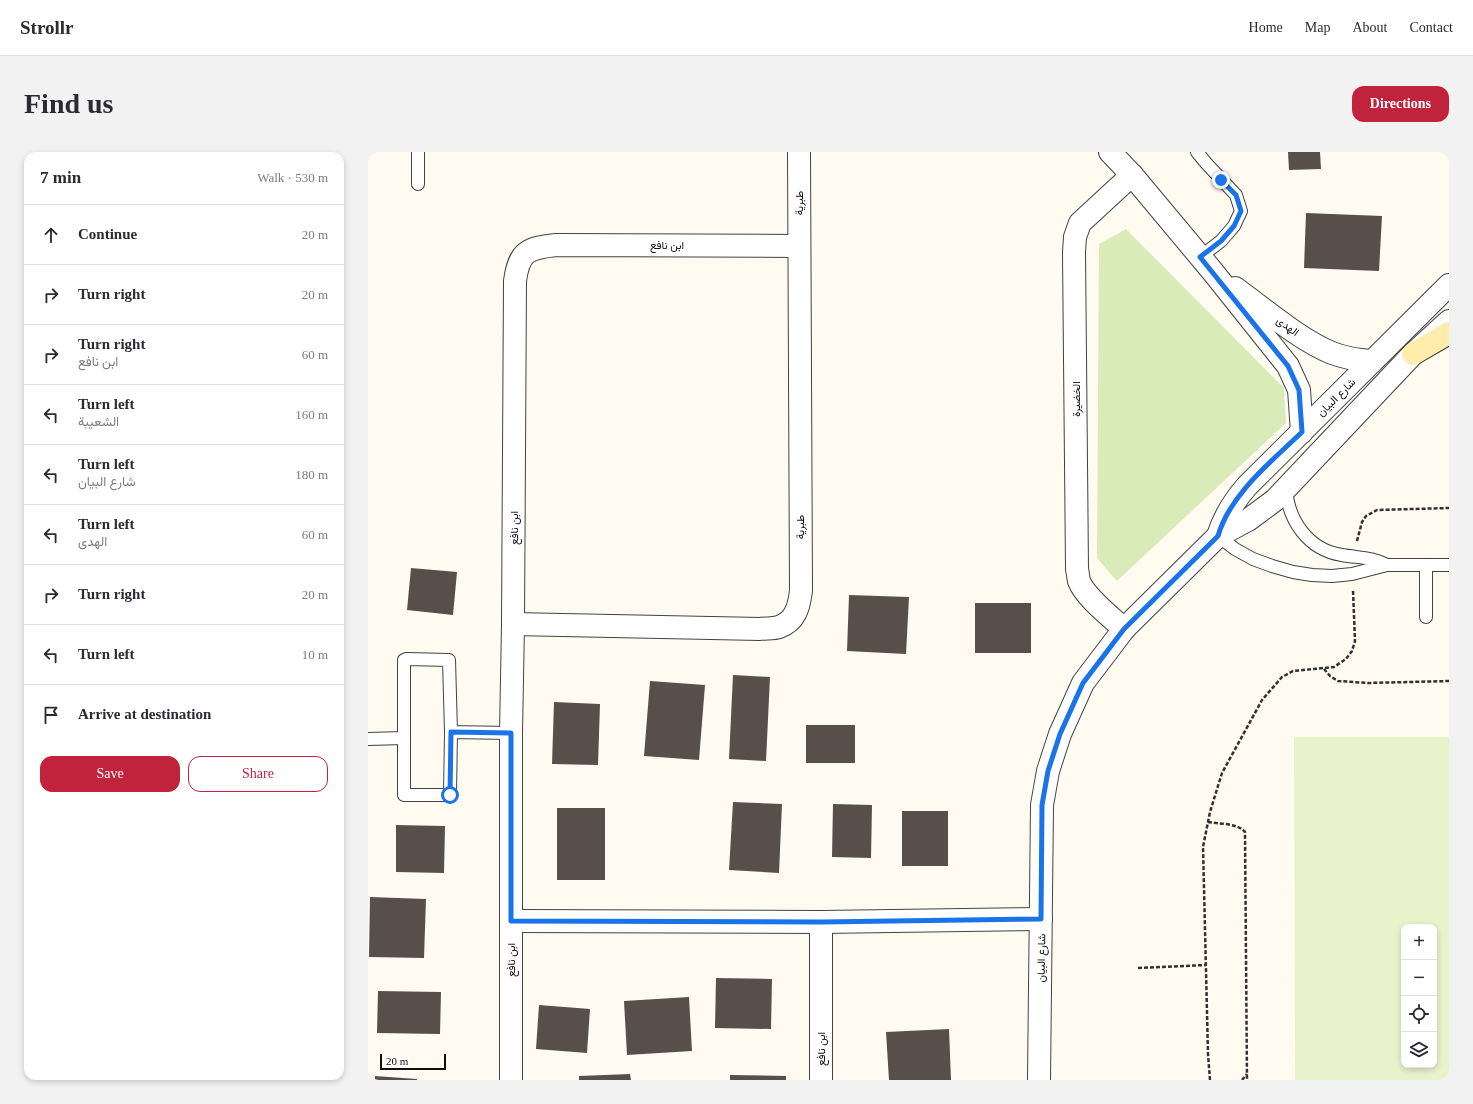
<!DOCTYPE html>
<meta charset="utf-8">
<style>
body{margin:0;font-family:"Times New Roman",Vazirmatn,serif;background:#f2f2f3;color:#2b2b33}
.controls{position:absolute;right:12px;bottom:12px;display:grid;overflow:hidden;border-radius:8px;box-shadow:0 2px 6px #0003}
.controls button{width:36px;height:36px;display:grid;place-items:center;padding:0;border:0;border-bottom:1px solid #e1e1e2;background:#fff;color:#2b2b33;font:20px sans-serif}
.scale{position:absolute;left:12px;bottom:10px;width:66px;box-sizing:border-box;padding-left:4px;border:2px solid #0f0f0f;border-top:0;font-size:11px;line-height:14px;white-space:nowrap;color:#0f0f0f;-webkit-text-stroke:3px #fff;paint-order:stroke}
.stop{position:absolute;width:12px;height:12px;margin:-9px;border:3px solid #1a73e8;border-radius:50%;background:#fff}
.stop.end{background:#1a73e8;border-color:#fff;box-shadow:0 1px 4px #0008}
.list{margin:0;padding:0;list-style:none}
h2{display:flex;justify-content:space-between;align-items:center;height:52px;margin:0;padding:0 16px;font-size:17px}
h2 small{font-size:13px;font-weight:400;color:#7c7c81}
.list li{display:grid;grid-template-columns:26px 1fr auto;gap:12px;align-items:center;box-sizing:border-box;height:60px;padding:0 16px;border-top:1px solid #e1e1e2}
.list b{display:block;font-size:15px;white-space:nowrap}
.list p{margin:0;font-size:13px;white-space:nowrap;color:#7c7c81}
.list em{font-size:13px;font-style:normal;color:#7c7c81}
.actions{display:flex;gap:8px;padding:12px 16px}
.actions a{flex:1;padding:9px 0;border:1px solid #c2233c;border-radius:12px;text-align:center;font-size:14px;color:#c2233c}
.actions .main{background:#c2233c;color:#fff}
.icon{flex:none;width:22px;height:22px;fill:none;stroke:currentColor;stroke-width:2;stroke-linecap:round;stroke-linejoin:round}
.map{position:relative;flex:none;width:1081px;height:928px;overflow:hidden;border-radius:12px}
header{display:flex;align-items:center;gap:24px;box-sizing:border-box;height:56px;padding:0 20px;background:#fff;border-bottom:1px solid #e1e1e2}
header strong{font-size:19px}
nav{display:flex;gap:22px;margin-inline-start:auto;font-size:14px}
.intro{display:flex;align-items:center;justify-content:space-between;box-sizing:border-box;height:96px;padding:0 24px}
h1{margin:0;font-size:28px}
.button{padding:10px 18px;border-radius:12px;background:#c2233c;color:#fff;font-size:14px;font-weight:700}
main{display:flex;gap:24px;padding:0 24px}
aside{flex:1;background:#fff;border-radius:12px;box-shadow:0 2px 6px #0003}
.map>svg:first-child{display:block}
.green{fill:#d8ebb9}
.pitch{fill:#e8f2cb;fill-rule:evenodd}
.building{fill:#584f4b}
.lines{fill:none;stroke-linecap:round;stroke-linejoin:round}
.service-casing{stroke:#424242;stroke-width:14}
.minor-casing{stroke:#424242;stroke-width:24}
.tertiary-casing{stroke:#424242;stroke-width:24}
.secondary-casing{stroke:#313131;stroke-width:24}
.path{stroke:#313131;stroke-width:2.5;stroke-dasharray:4 2;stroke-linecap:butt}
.service{stroke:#fff;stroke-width:12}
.minor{stroke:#fff;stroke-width:22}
.tertiary{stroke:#fff;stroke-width:22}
.secondary{stroke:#ffedac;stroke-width:22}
.route{stroke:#1a73e8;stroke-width:5}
.labels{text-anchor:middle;stroke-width:4;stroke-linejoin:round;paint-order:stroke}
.street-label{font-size:11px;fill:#0f0f0f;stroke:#fff}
</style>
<header>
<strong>Strollr</strong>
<nav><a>Home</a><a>Map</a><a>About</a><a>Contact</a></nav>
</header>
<div class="intro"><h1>Find us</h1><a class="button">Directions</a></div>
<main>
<aside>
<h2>7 min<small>Walk · 530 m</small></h2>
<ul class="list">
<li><svg class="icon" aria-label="ahead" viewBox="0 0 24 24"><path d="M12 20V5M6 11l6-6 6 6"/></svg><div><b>Continue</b></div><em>20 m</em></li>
<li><svg class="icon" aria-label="right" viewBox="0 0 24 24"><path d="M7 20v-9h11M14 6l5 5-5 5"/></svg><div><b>Turn right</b></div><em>20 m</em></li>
<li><svg class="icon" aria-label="right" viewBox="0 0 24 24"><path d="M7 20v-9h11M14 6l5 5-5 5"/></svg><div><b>Turn right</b><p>ابن نافع</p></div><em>60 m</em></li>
<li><svg class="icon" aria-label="left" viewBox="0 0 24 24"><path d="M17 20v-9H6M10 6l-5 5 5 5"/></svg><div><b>Turn left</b><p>الشعيبة</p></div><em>160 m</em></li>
<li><svg class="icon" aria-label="left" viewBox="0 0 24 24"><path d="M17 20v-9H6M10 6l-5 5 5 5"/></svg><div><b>Turn left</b><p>شارع البيان</p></div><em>180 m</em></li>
<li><svg class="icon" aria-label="left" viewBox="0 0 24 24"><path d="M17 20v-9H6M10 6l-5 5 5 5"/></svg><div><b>Turn left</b><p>الهدى</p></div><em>60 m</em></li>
<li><svg class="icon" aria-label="right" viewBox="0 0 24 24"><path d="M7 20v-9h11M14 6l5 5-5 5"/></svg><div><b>Turn right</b></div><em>20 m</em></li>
<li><svg class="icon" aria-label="left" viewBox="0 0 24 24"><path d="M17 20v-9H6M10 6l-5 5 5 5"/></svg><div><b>Turn left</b></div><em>10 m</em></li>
<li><svg class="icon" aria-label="arrive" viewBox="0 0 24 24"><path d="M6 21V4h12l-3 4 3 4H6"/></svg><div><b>Arrive at destination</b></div></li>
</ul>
<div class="actions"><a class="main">Save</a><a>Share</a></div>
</aside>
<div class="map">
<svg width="1081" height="928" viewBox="0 0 1081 928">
<rect width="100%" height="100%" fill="#fffbf1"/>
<polygon class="green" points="758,77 916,236 918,271 749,429 729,406 731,92"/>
<path class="pitch" d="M 926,585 L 1081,585 L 1081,928 L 927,928 ZM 1036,775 L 1066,775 L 1066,913 L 1036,913 Z"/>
<g class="building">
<polygon points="920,0 952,0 953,17 921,18"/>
<polygon points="938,61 1014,64 1011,119 936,116"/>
<polygon points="43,416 89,420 85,463 39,458"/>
<polygon points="481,443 541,445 538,502 479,499"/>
<rect x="607" y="451" width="56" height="50"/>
<polygon points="365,523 402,525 398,609 361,607"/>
<polygon points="282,529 337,533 331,608 276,604"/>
<polygon points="186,550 232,552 230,613 184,612"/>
<rect x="438" y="573" width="49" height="38"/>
<polygon points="365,650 414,652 411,721 361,718"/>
<polygon points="465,652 504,653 503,706 464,705"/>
<rect x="189" y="656" width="48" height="72"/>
<rect x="534" y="659" width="46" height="55"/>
<polygon points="28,673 77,674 76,721 28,720"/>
<polygon points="2,745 58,747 56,806 1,805"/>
<polygon points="348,826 404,827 403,877 347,876"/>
<polygon points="10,839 73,840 72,882 9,881"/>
<polygon points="321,845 324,899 259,903 256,849"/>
<polygon points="171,853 222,857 219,901 168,897"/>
<polygon points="581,877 583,928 521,928 518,880"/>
<polygon points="262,922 263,928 211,928 211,924"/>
<polygon points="362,923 418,924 418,928 362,928"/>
<polygon points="7,924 49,927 49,928 7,928"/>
</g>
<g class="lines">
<defs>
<g id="service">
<polyline points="829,0 838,11 868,43 873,59 866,74 853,89 832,105"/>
<polyline points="50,32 50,0"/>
<path d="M 918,336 C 920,368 940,398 974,403 C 991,406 1004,405 1019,413"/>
<polyline points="850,384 867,397 885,407 904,414 925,420 944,423 964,424 984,422 1019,413 1081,413"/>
<polyline points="1058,413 1058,465"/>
<polyline points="83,580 82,643 36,643 36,508 38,507 81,508 83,580 143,581"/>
<polyline points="0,587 36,586"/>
</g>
<g id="minor">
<polyline points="742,0 764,23 845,120 920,214 931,238 934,280"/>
<path d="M 867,136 C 896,157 932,188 964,201 C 977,206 990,208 1003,209"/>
<path d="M 145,472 L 392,477 C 398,476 405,477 411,475 C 428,469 431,454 433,439 L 431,0"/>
<path d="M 756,477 C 743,465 717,445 711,429 C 710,425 710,421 709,417 L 706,100 L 707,85 L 712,71 L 764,23"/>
<polyline points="143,769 453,770 673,767"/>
<polyline points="453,770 453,928"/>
<path d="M 143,928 L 143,581 L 145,472 L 147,129 C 151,99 160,96 188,93 L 431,94"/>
</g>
<g id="tertiary">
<path d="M 850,384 C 856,364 866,349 879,334 L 1081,133"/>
<polyline points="671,928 674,653 680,619 692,582 715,531 756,477 850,384 880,368 907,348 1045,202 1081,169"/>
</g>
<polyline id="secondary" points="1045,202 1081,181"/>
</defs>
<use href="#service" class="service-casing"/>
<use href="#minor" class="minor-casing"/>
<use href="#tertiary" class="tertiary-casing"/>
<use href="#secondary" class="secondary-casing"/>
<g class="path">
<polyline points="989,389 994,370 998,364 1009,358 1081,356"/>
<polyline points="956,517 962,524 970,529 1000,531 1081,529"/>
<path d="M 840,670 C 850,672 870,671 877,680 L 879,928"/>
<polyline points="770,816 838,813"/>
<polyline points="842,928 840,902 835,695 842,660 854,621 894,548 914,525 925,519 966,515 978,507 984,499 987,489 985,438"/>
<polyline points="874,928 879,922"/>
</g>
<use href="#service" class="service"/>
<use href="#minor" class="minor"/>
<use href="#tertiary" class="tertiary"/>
<use href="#secondary" class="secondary"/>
</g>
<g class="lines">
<path class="route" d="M 82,643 L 83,580 L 143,581 L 143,769 L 453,770 L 673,767 L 674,653 L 680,619 L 692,582 L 715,531 L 756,477 L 850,384 C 862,342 903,310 934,280 L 931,238 L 920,214 L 832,105 L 853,89 L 866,74 L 873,59 L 868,43 L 853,28"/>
</g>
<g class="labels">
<g class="street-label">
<text transform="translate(431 51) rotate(-90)" y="4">طبرية</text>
<text x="299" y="97">ابن نافع</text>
<text transform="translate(920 174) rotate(36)" y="4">الهدى</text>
<text transform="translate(968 245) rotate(-45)" y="4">شارع البيان</text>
<text transform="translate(708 247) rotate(-90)" y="4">الخضيرة</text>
<text transform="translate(432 375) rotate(-90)" y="4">طبرية</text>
<text transform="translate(146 376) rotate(-90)" y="4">ابن نافع</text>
<text transform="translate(673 806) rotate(-89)" y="4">شارع البيان</text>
<text transform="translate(143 808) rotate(-90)" y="4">ابن نافع</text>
<text transform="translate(453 897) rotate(-90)" y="4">ابن نافع</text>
</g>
</g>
</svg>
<div class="controls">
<button>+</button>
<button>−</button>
<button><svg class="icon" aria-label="locate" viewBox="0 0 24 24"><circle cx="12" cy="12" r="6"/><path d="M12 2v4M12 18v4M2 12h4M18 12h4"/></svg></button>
<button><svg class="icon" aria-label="layers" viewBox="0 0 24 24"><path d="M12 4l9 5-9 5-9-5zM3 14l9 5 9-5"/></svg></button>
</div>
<div class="scale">20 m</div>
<div class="stop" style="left:82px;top:643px"></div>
<div class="stop end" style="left:853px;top:28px"></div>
</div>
</main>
